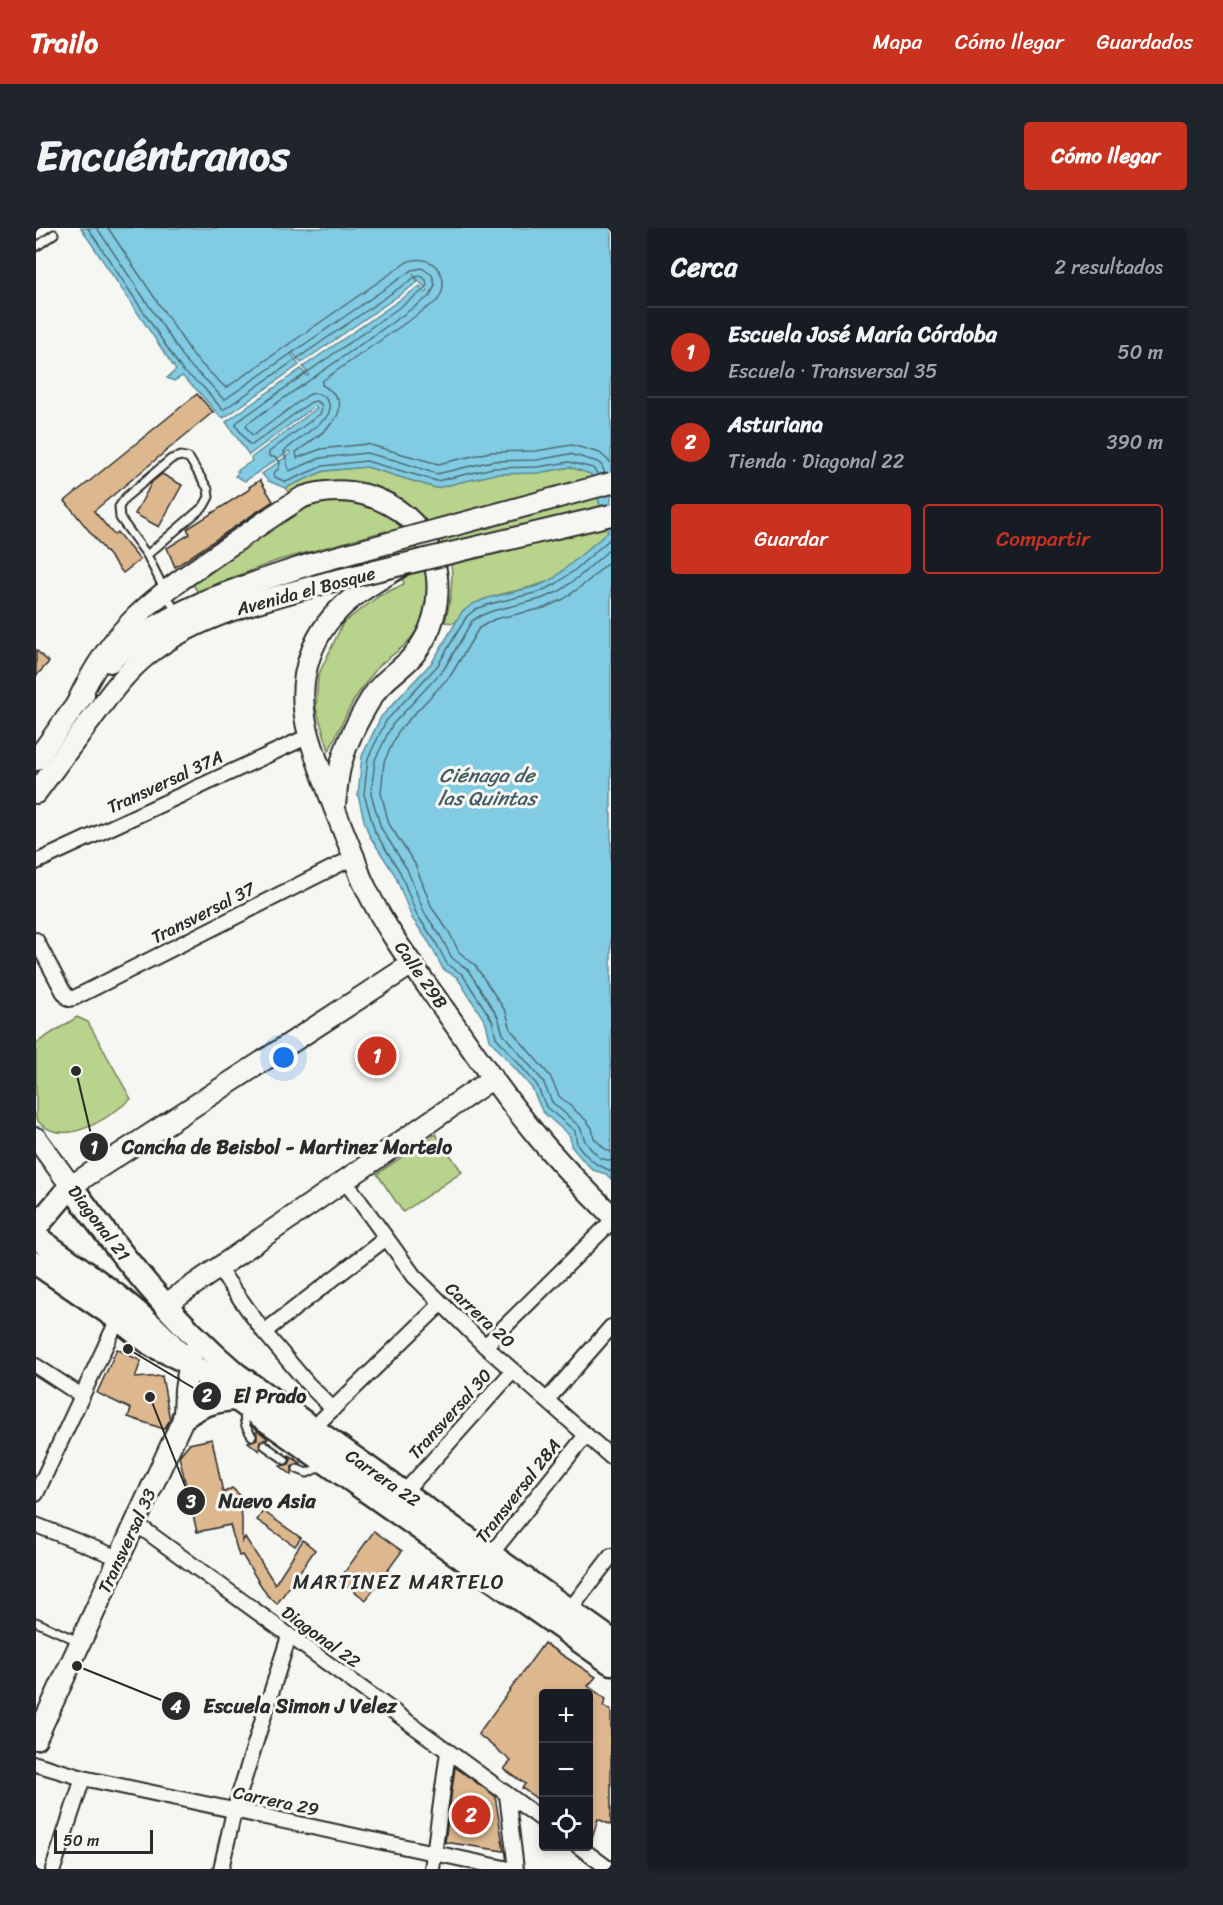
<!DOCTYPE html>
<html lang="es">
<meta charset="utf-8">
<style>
body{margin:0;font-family:Sriracha,sans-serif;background:#20242c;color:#f1f3f6}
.controls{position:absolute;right:18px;bottom:18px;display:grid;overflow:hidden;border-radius:6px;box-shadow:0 3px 9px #0003}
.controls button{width:54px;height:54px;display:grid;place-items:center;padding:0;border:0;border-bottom:2px solid #363941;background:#171b24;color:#f1f3f6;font:30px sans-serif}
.scale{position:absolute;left:18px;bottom:15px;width:99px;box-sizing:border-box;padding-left:6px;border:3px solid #2b2b2b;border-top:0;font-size:16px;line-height:21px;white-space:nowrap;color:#2b2b2b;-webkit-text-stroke:4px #f6f6f2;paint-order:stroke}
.you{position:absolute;left:248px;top:830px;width:21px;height:21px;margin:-15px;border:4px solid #fff;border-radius:50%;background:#1a73e8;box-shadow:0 0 0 9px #1a73e833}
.badge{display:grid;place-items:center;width:39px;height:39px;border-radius:50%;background:#c8321e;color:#fff;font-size:20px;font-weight:700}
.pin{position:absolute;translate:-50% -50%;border:3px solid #fff;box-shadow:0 2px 6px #0006}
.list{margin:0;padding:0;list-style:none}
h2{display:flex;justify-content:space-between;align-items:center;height:78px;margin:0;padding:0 24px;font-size:26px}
h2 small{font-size:20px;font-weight:400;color:#9ea1a6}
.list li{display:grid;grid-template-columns:39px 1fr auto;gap:18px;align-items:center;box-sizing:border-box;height:90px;padding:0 24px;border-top:2px solid #363941}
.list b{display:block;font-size:22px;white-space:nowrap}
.list p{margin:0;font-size:20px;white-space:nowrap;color:#9ea1a6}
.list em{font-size:20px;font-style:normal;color:#9ea1a6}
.actions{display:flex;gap:12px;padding:18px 24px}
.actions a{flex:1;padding:14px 0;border:2px solid #c8321e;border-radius:6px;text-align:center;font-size:21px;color:#c8321e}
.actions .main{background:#c8321e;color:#fff}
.icon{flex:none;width:33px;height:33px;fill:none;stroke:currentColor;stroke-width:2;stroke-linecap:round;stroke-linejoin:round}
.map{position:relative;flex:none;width:575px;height:1641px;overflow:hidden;border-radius:6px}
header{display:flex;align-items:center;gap:36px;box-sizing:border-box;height:84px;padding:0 30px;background:#c8321e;color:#fff}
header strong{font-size:28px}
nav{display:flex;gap:33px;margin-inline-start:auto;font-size:21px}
.intro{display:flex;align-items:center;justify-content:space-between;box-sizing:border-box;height:144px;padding:0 36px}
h1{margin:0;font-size:42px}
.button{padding:15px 27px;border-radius:6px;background:#c8321e;color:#fff;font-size:21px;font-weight:700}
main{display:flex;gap:36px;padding:0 36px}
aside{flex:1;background:#171b24;border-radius:6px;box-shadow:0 3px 9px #0003}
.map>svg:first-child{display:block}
.green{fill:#b8d38b;stroke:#727f5b;stroke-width:1.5}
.water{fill:#82cce3;stroke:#5f8c99;stroke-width:1.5}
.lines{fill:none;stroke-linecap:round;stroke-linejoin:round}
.shore{stroke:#4e6b75;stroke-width:1.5}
.building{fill:#ddb88e;stroke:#2b2b2b;stroke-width:1.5}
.lane-casing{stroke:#2b2b2b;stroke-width:11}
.street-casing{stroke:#2b2b2b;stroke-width:18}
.secondary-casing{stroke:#2b2b2b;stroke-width:24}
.primary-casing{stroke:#2b2b2b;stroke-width:27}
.lane{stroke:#f6f6f2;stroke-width:7}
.street{stroke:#f6f6f2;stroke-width:14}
.secondary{stroke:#f6f6f2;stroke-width:20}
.primary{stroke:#f6f6f2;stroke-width:22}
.secondary-bridge-casing{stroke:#2b2b2b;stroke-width:24;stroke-linecap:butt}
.secondary-bridge{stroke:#f6f6f2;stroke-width:20}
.labels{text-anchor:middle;stroke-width:6;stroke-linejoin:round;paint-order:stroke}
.street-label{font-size:18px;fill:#2b2b2b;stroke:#f6f6f2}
.water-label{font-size:20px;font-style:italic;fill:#455b62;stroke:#f6f6f2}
.neighbourhood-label{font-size:20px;letter-spacing:1.5px;fill:#2b2b2b;stroke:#f6f6f2}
.leader{fill:none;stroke:#2b2b2b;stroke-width:2}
.callout-dot{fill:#2b2b2b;stroke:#f6f6f2;stroke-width:2}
.mark-label{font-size:18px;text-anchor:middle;font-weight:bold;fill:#fff}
.callout-label{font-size:20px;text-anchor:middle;font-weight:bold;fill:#2b2b2b;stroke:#f6f6f2;stroke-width:6;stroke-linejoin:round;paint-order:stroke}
</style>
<header>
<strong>Trailo</strong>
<nav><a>Mapa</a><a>Cómo llegar</a><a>Guardados</a></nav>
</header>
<div class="intro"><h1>Encuéntranos</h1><a class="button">Cómo llegar</a></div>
<main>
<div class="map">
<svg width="575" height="1641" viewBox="0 0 575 1641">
<rect width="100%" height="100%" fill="#f6f6f2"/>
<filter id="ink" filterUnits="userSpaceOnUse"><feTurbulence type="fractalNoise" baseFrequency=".0167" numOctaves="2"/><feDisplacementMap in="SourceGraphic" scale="12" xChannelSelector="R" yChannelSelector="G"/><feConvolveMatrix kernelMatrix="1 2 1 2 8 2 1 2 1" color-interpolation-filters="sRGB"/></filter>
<g filter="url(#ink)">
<g class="green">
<path d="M 331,239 L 400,260 L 458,246 L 502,245 L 534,239 L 555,246 L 572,304 C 555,320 536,341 515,352 C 482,368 441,361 419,395 L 409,394 C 415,372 419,348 413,326 C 411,320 407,315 403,310 C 385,283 360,261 327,255 C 303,250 278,260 255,267 L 249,260 L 288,243 Z"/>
<path d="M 288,273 C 320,273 353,279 375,305 C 399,334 400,380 375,410 C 367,421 354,428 344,437 C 336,446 328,457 322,466 C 310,484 302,504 293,523 L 280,480 L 282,448 L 307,395 L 343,368 L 368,356 L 350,303 L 240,333 L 161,363 L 155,353 L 248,290 Z"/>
<path d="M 41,789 L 52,794 L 95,871 C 71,891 27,923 0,891 L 0,815 Z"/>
<polygon points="400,906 426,944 367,984 341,946"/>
</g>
<polygon class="water" points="45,0 575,0 575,951 570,946 557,942 545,930 535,918 534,908 506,883 496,860 454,812 450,795 421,749 407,741 394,716 376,690 359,647 333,607 328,592 322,567 326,528 345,489 397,433 426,384 437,376 452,370 502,358 517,351 572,304 555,246 534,239 502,245 459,246 400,260 331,239 288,243 249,260 232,253 226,246 255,225 253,223 209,253 199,248 203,244 201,243 216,233 215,230 281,180 279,178 213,227 190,194 265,141 271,148 273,147 267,139 384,58 390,65 392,63 377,46 382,54 265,135 257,125 255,126 263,137 188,190 187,188 185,190 163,164 146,148 138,153 131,150 140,142"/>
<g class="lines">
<g class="shore">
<polyline points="52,0 146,142 167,159 187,182 379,49 385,48 390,52 391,57 388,62 201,194 200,198 213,216 216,217 275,174 280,173 285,176 286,180 284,186 233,224 233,228 241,230 244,234 243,240 237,246 239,249 250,254 287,238 330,233 401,253 457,240 502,239 533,234 557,240 562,247"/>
<path d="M 61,0 L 152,136 L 172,154 L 188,172 L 376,42 L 386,40 L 396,47 L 399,57 L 394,68 L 211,196 L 210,199 L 215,206 L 218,207 L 272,167 C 283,163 291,168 294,179 L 293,185 L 289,191 L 248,223 L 253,243 L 285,230 L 330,225 L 362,233 L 401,246 L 456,233 L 501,232 L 534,226 L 562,234 L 566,238 L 569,245"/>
<path d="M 72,0 L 159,130 L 190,160 L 371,34 C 397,23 418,51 401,73 L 286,153 L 286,157 C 330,181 280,209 260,224 L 261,230 L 285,221 L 331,216 L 402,236 L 454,224 L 500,223 L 536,217 L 564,225 L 575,235"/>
<polyline points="575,310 540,341 520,356 503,364 454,376 440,381 431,388 402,437 350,493 332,530 328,566 339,604 364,644 381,687 399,713 411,736 426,746 456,792 460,809 501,857 510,879 539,903 541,916 549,926 560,936 575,943"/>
<polyline points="575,320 545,347 524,363 505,371 456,383 444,388 436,393 408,441 356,497 339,532 335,566 345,600 371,641 388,684 405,709 416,730 432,742 462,789 467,806 507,853 516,874 544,899 549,913 555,921 564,930 575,933"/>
<polyline points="575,332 551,354 528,371 508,380 459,391 443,400 415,447 363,502 348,534 345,565 353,596 379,636 396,680 413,704 423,724 439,737 470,784 475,802 514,848 523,868 551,893 556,900 558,910 569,921 575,924"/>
</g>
</g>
<g class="building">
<polygon points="161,166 177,184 58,283 78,307 81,304 104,332 87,345 29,273"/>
<polygon points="126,246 146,257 123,299 99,286 116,254"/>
<polygon points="224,252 237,273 139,339 131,320 154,306 151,301 214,261 213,259"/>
<polygon points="0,422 13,434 0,448"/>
<polygon points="81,1121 105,1133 99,1150 126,1148 134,1192 128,1201 92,1189 95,1181 61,1165"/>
<polygon points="221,1202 232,1211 224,1213 223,1223 212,1214 221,1211"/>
<polygon points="176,1211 187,1265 196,1260 206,1269 206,1282 203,1279 206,1289 206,1314 209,1309 239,1356 267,1312 279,1322 241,1376 231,1367 206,1327 203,1328 194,1297 161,1304 143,1228 153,1216"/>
<polygon points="252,1227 265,1235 260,1236 256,1238 256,1247 244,1238 253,1236 255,1232"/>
<polygon points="227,1283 265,1310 259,1318 221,1292"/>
<polygon points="338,1303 366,1323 330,1372 303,1352"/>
<polygon points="508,1415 560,1449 552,1458 570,1471 567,1478 575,1483 575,1597 562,1591 556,1611 552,1611 552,1466 507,1466 507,1575 486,1560 489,1556 468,1541 475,1533 442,1506"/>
<polygon points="419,1539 459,1568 468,1623 409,1614"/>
</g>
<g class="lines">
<defs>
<g id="lane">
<polyline points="0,19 18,6"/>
<polyline points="111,327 168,278 173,269 172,261 153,230 145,228 135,231 90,269 83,279 84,290 111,327 140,385"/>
<path d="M 209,1183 C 207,1194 210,1200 216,1208"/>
<polyline points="228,1217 249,1232"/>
<polyline points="261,1241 271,1245 286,1238"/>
<polyline points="0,1394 42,1413"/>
</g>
<g id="street">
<polyline points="0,634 273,508"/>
<polyline points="0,712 27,763 33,771 38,770 318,629"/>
<polyline points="309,953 378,1048 449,1118 575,1229"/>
<polyline points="182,1040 228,1104"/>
<polyline points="449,1118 575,994"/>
<polyline points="0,1138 46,1168"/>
<polyline points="511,1172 575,1099"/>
<polyline points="297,1181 272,1156 228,1104 349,1011"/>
<polyline points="273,1204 405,1076"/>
<polyline points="0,1266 82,1091"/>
<polyline points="364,1269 477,1143"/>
<polyline points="99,1295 508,1593"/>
<polyline points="0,1297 83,1330"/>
<polyline points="451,1331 550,1207"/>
<polyline points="529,1388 575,1328"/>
<polyline points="0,1536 47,1550 473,1641"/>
<polyline points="471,1567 480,1641"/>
<polyline points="542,1618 573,1641"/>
<polyline points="17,1641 47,1550"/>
<polyline points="185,1641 198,1583 253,1408"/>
<polyline points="396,1641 412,1524"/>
</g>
<g id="secondary">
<path d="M 364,339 C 317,367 280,389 269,447 C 262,486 277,521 290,557 C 298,581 308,605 318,629 C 321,638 324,649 329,658 C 350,703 381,743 410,784 C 439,826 468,868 501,908 C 524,936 549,961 575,987"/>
<path d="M 74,434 C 127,380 208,358 278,335"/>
<path d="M 41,475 C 76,399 116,371 183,325 C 211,306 238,286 267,269 C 300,258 333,263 362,282 C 409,314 413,382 380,424 C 368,441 348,449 336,469 C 323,490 311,512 305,536 C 301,549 301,563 299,576"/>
<polyline points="0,532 48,466"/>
<path d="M 0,565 C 18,541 36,516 55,492 C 73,467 91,442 115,424 C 165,386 234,370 293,354"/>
<polyline points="0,910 35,958 376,736"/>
<polyline points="130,1076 457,850"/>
<polyline points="0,1511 148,1189 149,1161 156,1124"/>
</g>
<g id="primary">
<path d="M 0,999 L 35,958 C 84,1026 136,1092 200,1146 L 575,1412"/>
<path d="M 0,1009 C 50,1045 102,1079 143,1125"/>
<polyline points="0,1035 82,1091 116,1117 153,1135 200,1171 575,1435"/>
<path d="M 148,1189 C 164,1177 179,1172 200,1171"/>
</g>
</defs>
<use href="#lane" class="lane-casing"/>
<use href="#street" class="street-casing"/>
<use href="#secondary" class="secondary-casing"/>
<use href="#primary" class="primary-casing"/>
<use href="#lane" class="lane"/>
<use href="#street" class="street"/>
<use href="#secondary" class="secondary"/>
<use href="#primary" class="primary"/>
<defs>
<g id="secondary-bridge">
<polyline points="278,335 575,255"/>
<polyline points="293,354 575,287"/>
</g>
</defs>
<use href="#secondary-bridge" class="secondary-bridge-casing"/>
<use href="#secondary-bridge" class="secondary-bridge"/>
</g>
</g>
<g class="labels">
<g class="street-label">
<text transform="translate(270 363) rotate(-15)" y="6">Avenida el Bosque</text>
<text transform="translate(129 554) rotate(-25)" y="6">Transversal 37A</text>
<text transform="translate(167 685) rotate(-27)" y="6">Transversal 37</text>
<text transform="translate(385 747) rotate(55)" y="6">Calle 29B</text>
<text transform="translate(63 995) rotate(53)" y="6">Diagonal 21</text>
<text transform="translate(444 1087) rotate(43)" y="6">Carrera 20</text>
<text transform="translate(414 1186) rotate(-48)" y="6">Transversal 30</text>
<text transform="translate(347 1250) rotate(35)" y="6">Carrera 22</text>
<text transform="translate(482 1263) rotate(-52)" y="6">Transversal 28A</text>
<text transform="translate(91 1313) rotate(-65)" y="6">Transversal 33</text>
<text transform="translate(285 1409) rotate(36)" y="6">Diagonal 22</text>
<text transform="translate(240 1573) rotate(12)" y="6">Carrera 29</text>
</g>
<g class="water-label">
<text x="451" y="554">Ciénaga de<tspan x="451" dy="23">las Quintas</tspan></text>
</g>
<g class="neighbourhood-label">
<text x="363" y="1361">MARTINEZ MARTELO</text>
</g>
</g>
<path class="leader" d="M40 843L58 919M92 1121L171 1168M114 1169L155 1273M41 1438L140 1478"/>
<g class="callout-dot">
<circle cx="40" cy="843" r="6"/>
<circle cx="92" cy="1121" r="6"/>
<circle cx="114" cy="1169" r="6"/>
<circle cx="41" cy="1438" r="6"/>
<circle cx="58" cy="919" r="15"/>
<circle cx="171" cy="1168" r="15"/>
<circle cx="155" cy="1273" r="15"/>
<circle cx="140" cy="1478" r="15"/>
</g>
<g class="mark-label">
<text x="58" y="926">1</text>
<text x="171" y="1174">2</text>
<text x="155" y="1280">3</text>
<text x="140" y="1485">4</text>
</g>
<g class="callout-label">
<text x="251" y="926">Cancha de Beisbol - Martinez Martelo</text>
<text x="234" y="1175">El Prado</text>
<text x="231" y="1280">Nuevo Asia</text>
<text x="264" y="1485">Escuela Simon J Velez</text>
</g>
</svg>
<div class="controls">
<button>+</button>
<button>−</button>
<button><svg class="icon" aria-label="locate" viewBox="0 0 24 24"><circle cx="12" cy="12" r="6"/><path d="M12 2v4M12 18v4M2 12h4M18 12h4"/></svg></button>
</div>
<div class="scale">50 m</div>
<div class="you"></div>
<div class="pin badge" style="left:341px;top:828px">1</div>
<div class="pin badge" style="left:435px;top:1587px">2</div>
</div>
<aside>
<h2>Cerca<small>2 resultados</small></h2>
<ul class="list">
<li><span class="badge">1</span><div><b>Escuela José María Córdoba</b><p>Escuela · Transversal 35</p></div><em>50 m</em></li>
<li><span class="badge">2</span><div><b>Asturiana</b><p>Tienda · Diagonal 22</p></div><em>390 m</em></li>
</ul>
<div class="actions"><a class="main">Guardar</a><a>Compartir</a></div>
</aside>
</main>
